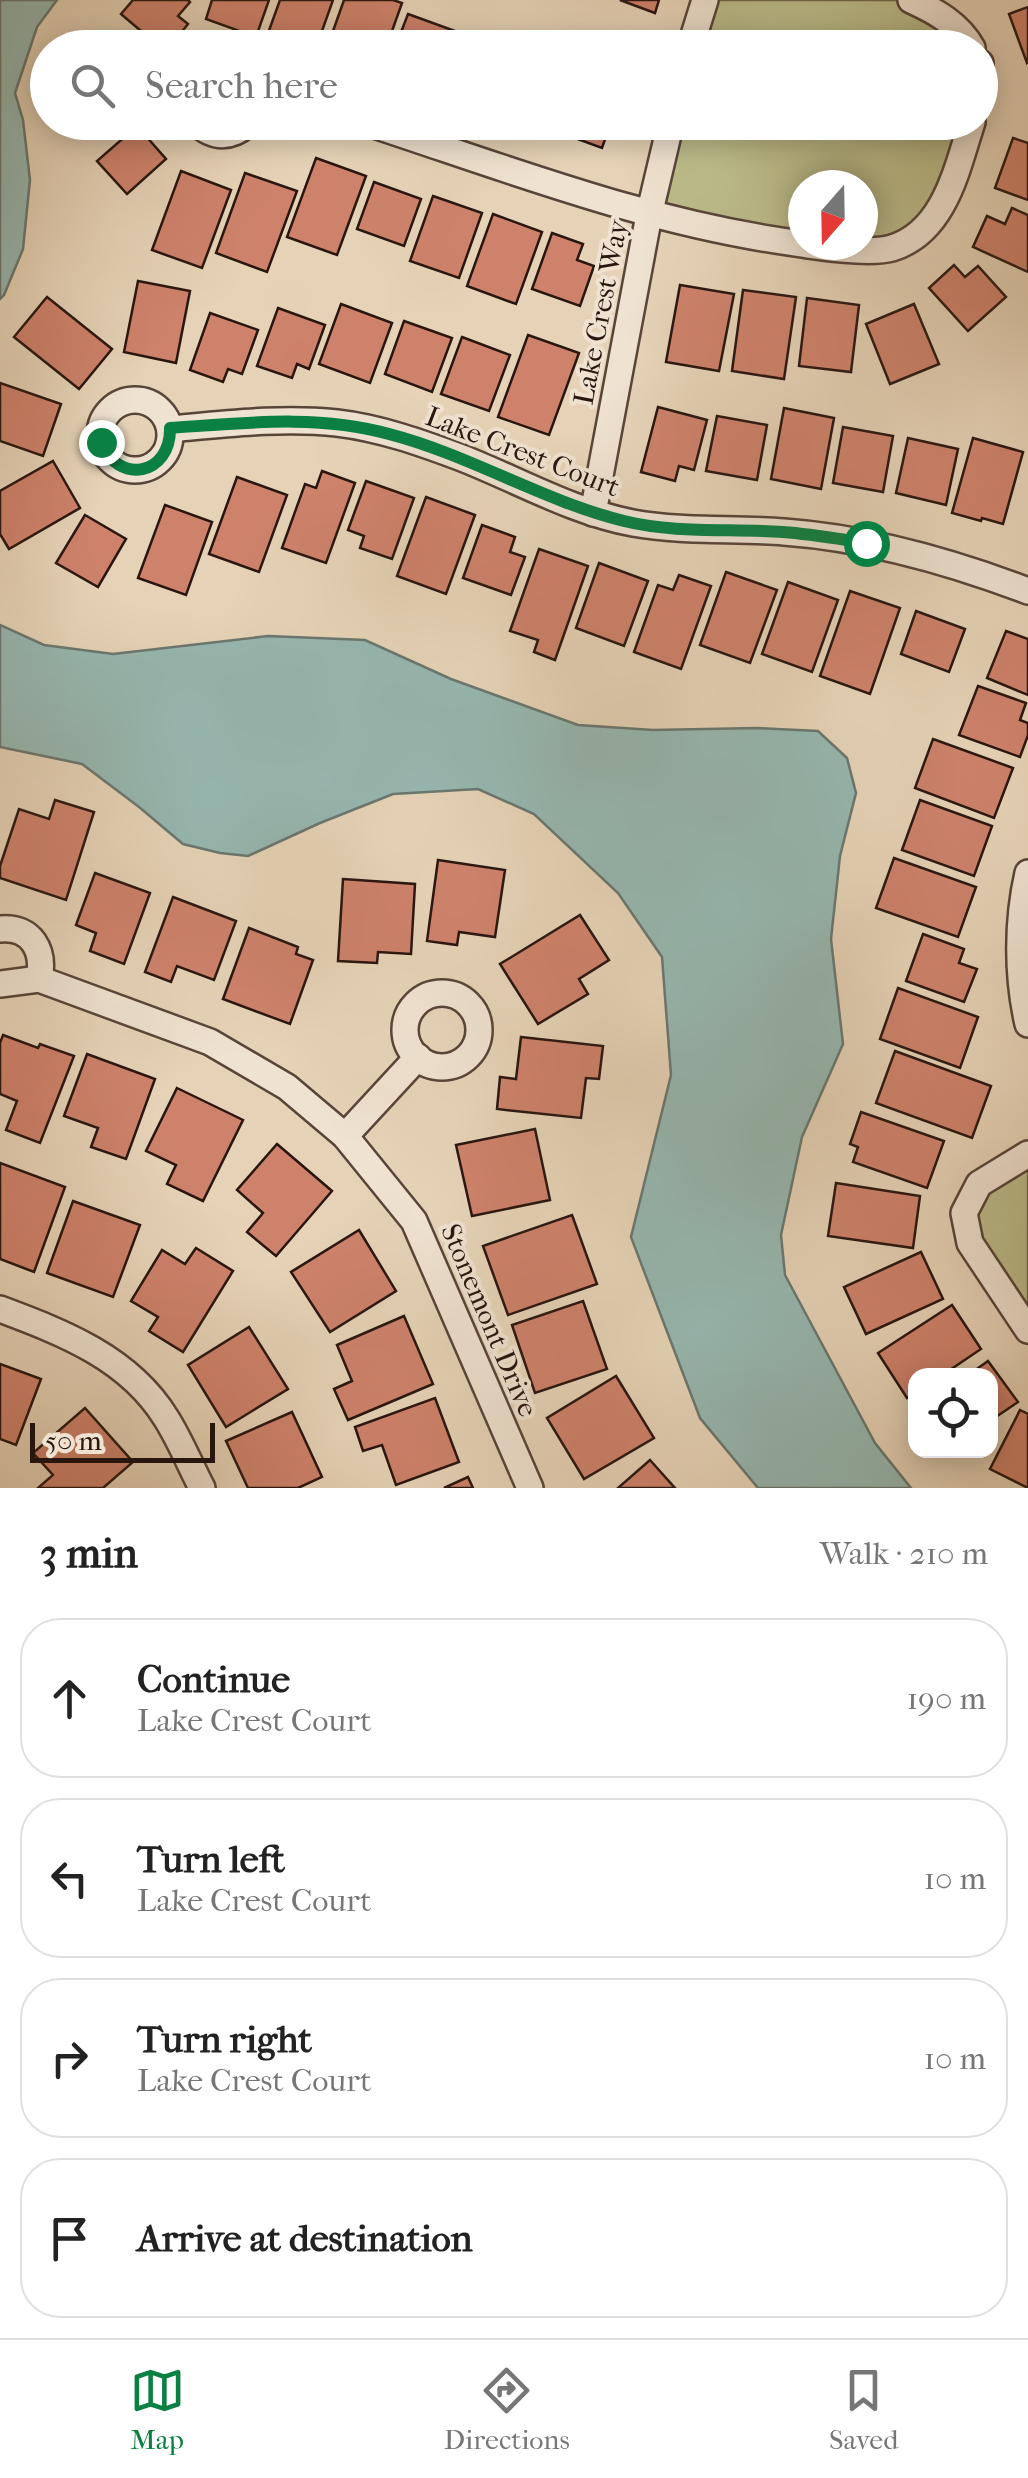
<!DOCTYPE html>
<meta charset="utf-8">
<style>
body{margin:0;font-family:"IM FELL French Canon",serif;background:#f6f6f6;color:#222}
.controls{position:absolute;right:30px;bottom:30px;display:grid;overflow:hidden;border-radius:20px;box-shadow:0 5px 25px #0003}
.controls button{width:90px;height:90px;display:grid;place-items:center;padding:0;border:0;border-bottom:2px solid #e0e0e0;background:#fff;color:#222;font:50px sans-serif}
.compass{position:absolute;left:788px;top:170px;width:90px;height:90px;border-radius:50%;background:#fff;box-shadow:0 5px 25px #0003;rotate:200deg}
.scale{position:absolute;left:30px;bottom:25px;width:185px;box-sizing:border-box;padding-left:10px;border:5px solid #29160f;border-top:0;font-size:28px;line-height:35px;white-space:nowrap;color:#29160f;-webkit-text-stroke:8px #efe2d0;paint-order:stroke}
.stop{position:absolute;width:30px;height:30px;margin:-22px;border:8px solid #0b8043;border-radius:50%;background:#fff}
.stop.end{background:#0b8043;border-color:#fff;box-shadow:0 2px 10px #0008}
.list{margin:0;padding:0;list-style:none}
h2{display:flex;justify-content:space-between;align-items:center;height:130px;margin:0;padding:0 40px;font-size:42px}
h2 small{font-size:32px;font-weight:400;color:#767676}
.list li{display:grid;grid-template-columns:65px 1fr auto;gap:30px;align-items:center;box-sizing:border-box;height:160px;margin:0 20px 20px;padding:0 20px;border:2px solid #e0e0e0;border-radius:40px}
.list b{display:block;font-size:38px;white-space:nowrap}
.list p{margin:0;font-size:32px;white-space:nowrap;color:#767676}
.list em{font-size:32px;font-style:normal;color:#767676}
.icon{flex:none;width:55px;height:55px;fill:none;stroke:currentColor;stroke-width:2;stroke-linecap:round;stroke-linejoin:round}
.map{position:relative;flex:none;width:1028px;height:1488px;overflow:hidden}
.search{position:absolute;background:#fff;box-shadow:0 5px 25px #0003;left:30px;right:30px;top:30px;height:110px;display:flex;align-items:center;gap:25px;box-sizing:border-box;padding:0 35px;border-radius:55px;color:#767676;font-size:38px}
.sheet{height:850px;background:#fff}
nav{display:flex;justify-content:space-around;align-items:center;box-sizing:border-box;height:140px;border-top:2px solid #e0e0e0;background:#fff;font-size:28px;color:#767676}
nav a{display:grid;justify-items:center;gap:5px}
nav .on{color:#0b8043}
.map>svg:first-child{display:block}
.green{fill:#bbbb8a;stroke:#72684c;stroke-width:2.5}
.water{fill:#96b7b0;stroke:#6a7770;stroke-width:2.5}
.building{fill:#ce826c;stroke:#29160f;stroke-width:2.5}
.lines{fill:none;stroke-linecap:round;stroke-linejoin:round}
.minor-casing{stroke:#584539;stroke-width:30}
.minor{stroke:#efe2d0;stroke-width:25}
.route{stroke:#0b8043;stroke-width:12}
.labels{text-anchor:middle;stroke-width:8;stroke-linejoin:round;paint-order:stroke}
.street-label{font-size:28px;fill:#29160f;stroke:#efe2d0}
</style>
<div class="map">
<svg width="1028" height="1488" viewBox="0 0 1028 1488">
<rect width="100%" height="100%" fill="#e6d3b7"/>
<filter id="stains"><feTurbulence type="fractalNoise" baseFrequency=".002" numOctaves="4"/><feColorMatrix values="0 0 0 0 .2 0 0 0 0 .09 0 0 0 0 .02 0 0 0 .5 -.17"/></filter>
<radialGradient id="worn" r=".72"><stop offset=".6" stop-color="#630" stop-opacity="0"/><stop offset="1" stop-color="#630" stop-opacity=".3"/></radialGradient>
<g class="green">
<polygon points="705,0 911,0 972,48 690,48"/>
<polygon points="671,123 972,123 915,238 863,245 863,185 803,185 803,244 649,215"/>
<polygon points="1028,1154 1028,1330 970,1243 979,1184"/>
</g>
<g class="water">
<polygon points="0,0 57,0 37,27 15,93 23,120 30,180 23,249 4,295 0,299"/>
<polygon points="0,625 44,645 113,654 268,636 365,640 451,679 578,725 653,730 757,728 818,731 847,758 856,793 840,856 831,939 843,1044 802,1137 781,1235 785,1275 875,1443 911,1488 758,1488 700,1418 631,1237 671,1075 662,957 618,893 534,814 478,789 393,794 320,823 248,856 220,853 183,844 139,807 82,764 0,747"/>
</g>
<g class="building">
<polygon points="133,0 188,0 190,2 178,16 188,24 169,48 161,48 121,14"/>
<polygon points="212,0 269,0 256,37 206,19"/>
<polygon points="280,0 333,0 316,48 298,48 267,36"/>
<polygon points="344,0 393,0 402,3 386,48 327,48"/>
<polygon points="620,0 659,0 655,13"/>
<polygon points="1028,7 1028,62 1027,63 1009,14"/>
<polygon points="408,14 455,31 449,48 395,48"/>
<polygon points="464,37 492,48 461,48"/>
<polygon points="525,122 554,122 550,132"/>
<polygon points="565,122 611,122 602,148 561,133"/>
<polygon points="137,126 166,159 127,194 97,161"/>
<polygon points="1013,138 1028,143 1028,200 995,188"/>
<polygon points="316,158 366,176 337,255 287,237"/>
<polygon points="181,171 231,190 202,268 152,250"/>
<polygon points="245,173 297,191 267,272 216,253"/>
<polygon points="374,182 421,199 404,246 357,229"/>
<polygon points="433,196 482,213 459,278 410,261"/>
<polygon points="1012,208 1028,215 1028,272 973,247 987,216 1005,224"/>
<polygon points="493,214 542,232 516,304 467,286"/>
<polygon points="552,233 583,244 577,260 594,266 580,306 532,289"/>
<polygon points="954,265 965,277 978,266 1006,297 968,331 929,288"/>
<polygon points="138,281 190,291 176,363 124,352"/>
<polygon points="680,285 734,294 719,371 666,362"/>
<polygon points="743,290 796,297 784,379 732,371"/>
<polygon points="47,297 112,349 79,389 14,337"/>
<polygon points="807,298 859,305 851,372 799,366"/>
<polygon points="341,304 392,323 370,383 319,364"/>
<polygon points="914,304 939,364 890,384 866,324"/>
<polygon points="278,308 325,325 309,369 297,364 292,378 257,366"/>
<polygon points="210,313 258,330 242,374 228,369 223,382 190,370"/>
<polygon points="404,321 452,338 432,392 385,374"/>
<polygon points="528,335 579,353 549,435 498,417"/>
<polygon points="462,337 510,355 489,411 441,394"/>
<polygon points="0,383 61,404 43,456 0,441"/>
<polygon points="658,407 707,420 694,470 679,466 675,481 641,472"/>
<polygon points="784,408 834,418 821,489 771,479"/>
<polygon points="717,416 767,425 757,480 706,471"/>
<polygon points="843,427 893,436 883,492 833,483"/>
<polygon points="908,438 958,449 946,505 896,493"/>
<polygon points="973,438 1023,452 1003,524 982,518 981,521 952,513"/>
<polygon points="53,461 80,508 9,549 0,534 0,491"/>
<polygon points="322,471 355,483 326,563 282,548 305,484 316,488"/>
<polygon points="237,477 287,495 259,572 209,554"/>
<polygon points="366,481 414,498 392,559 360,548 364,536 348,530"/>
<polygon points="426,497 475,515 446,594 397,576"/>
<polygon points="165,505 212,522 186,595 138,578"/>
<polygon points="85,515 126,539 98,587 56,563"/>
<polygon points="482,525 515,537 510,552 525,557 511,595 463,578"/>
<polygon points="539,549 588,566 555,660 534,652 538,640 510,631"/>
<polygon points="599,563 648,581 624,646 576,628"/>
<polygon points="726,572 777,590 750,663 700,645"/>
<polygon points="679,575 711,586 681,669 634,652 658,585 673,590"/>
<polygon points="788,582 838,600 812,672 762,654"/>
<polygon points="850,591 900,608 870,694 820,676"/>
<polygon points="916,611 965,629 949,672 901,654"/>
<polygon points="1006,631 1028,639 1028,695 987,678"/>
<polygon points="978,686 1026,703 1020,720 1028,723 1028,735 1020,757 959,735"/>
<polygon points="933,739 1013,768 994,818 915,788"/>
<polygon points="55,800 94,812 66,900 0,878 0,866 19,809 49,819"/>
<polygon points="920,800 992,826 974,876 902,850"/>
<polygon points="894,858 976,887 958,937 876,908"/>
<polygon points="438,860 505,870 495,937 459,932 457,945 427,941"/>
<polygon points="95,873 150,893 124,964 90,951 96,933 76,925"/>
<polygon points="343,879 415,884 411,954 378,952 377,963 338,961"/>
<polygon points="173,897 236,921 214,980 177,966 171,982 145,972"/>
<polygon points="580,915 609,960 579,979 588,994 538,1024 500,964"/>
<polygon points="249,928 298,947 296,954 313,960 290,1024 223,999"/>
<polygon points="923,934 964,949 959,963 977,969 964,1002 906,981"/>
<polygon points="898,988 978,1017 960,1068 880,1039"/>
<polygon points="3,1035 38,1048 40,1044 74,1056 40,1143 6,1130 17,1101 0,1094 0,1043"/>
<polygon points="521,1037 603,1046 599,1079 586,1078 581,1118 497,1109 500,1077 516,1079"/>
<polygon points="895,1051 991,1086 972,1138 876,1103"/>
<polygon points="87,1054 155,1079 126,1159 91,1147 98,1128 64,1116"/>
<polygon points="177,1088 243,1120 203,1201 167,1184 176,1165 146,1151"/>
<polygon points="861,1112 944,1141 927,1188 853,1162 858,1147 850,1144"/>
<polygon points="535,1129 550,1200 472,1216 456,1145"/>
<polygon points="277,1144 332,1191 276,1256 247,1232 263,1213 237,1190"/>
<polygon points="0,1163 65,1187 34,1272 0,1259"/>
<polygon points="836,1183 920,1196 913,1248 828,1236"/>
<polygon points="73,1201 140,1225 113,1297 47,1273"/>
<polygon points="572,1215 597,1284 508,1315 483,1246"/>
<polygon points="359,1230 396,1291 330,1332 291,1272"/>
<polygon points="196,1248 233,1271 183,1352 149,1331 158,1317 131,1301 162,1250 185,1264"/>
<polygon points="921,1252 943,1299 866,1334 844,1287"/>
<polygon points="583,1301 607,1369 535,1393 512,1325"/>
<polygon points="952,1305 981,1349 941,1376 916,1376 916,1392 907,1398 878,1353"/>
<polygon points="404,1316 433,1384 348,1420 334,1389 352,1381 337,1345"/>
<polygon points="249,1327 288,1389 226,1427 188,1365"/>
<polygon points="988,1361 1018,1402 990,1421 990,1376 967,1376"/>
<polygon points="0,1364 41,1379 16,1445 0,1439"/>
<polygon points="616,1376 654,1438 584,1479 547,1418"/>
<polygon points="435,1398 459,1462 396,1485 382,1445 363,1451 355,1427"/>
<polygon points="85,1408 133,1462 103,1488 38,1488 53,1475 33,1453"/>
<polygon points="1020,1410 1028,1414 1028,1488 990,1469"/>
<polygon points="292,1412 322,1477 298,1488 248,1488 226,1441"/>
<polygon points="650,1460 675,1488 618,1488"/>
<polygon points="468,1477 473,1488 444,1488"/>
</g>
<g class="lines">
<defs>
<g id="minor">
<path d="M 911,0 C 935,11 959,24 972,48"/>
<polyline points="690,48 705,0"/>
<polyline points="980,63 980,95"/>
<path d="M 196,122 C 213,139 232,139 249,122"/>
<path d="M 365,122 C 509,169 652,225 803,244"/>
<path d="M 807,245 C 828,248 873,254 892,248 C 945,232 957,168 972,122"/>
<circle cx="135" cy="435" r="35"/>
<path d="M 170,429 C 225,424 282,417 337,423 C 380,428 422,443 462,458 C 518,480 573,512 633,523 C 683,532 733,528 784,532 C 868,538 949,561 1028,591"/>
<polyline points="593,513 649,215 671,122"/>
<path d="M 1028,873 C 1017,921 1017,976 1028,1024"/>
<path d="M 0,929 C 32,926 45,951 39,979"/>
<polyline points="0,984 39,979 210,1042 287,1087 345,1136 414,1221 530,1488"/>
<circle cx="442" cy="1030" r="37"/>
<polyline points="345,1136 418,1057"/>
<polyline points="1028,1154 979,1184 964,1213 970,1243 1028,1330"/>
<path d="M 0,1309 C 64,1333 129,1358 166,1418 C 180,1440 190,1465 202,1488"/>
</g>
</defs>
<use href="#minor" class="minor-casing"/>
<use href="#minor" class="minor"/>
</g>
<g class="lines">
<path class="route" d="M 101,442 C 118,486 171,475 170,428 C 243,423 318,414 389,434 C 470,455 543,501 624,521 C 677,534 730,528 783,532 C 811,534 839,539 866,543"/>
</g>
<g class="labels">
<g class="street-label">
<text transform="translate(600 312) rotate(-79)" y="10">Lake Crest Way</text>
<text transform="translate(523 451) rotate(21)" y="10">Lake Crest Court</text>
<text transform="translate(490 1320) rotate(67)" y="10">Stonemont Drive</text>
</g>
</g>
<rect width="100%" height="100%" filter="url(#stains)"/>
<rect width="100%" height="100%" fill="url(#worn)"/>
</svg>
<div class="controls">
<button><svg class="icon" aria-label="locate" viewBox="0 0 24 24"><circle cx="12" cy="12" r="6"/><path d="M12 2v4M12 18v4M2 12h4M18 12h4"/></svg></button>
</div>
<svg class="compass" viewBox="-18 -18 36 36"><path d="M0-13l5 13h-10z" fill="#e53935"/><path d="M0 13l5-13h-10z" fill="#767676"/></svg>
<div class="scale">50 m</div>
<div class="stop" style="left:866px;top:543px"></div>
<div class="stop end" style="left:101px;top:442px"></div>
<div class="search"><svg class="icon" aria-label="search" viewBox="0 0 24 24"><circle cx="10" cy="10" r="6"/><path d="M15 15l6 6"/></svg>Search here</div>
</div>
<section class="sheet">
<h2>3 min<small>Walk · 210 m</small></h2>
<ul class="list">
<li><svg class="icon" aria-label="ahead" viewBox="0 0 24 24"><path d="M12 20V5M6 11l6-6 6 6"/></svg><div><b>Continue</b><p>Lake Crest Court</p></div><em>190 m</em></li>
<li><svg class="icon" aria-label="left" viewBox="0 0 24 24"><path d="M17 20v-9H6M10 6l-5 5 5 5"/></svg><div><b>Turn left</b><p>Lake Crest Court</p></div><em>10 m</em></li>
<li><svg class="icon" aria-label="right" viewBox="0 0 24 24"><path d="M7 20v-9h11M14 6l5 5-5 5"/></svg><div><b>Turn right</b><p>Lake Crest Court</p></div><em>10 m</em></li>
<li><svg class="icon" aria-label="arrive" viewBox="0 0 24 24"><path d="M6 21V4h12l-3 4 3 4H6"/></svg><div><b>Arrive at destination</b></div></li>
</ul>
</section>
<nav>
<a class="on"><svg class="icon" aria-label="map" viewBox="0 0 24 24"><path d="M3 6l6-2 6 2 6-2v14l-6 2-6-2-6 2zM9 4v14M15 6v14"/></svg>Map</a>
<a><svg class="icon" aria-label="directions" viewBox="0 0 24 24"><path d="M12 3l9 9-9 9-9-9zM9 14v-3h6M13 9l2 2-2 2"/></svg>Directions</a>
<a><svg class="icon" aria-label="saved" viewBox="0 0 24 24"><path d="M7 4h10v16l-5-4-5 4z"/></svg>Saved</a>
</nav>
